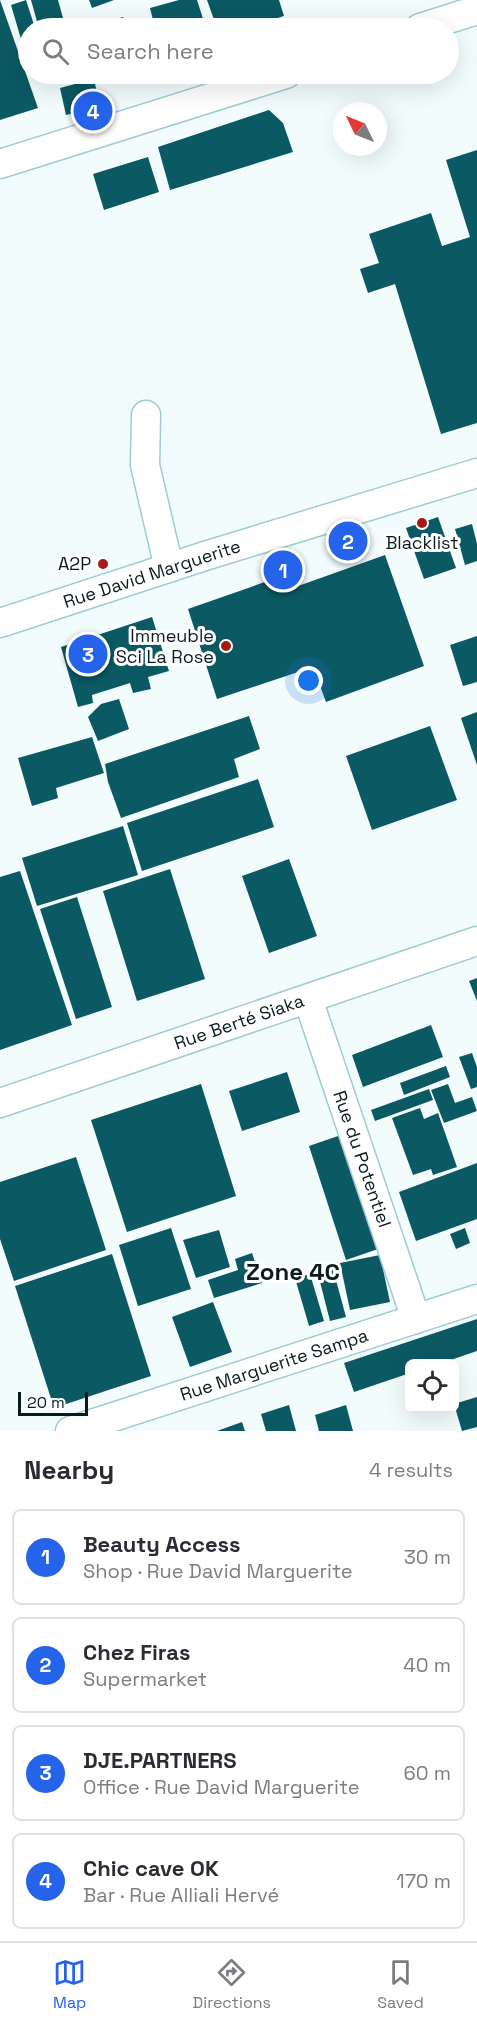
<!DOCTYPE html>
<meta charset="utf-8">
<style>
body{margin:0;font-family:"Space Grotesk",sans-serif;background:#f2f2f3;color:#2b2b33}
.controls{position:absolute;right:18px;bottom:18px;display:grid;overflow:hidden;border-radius:9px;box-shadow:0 6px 24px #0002}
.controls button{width:54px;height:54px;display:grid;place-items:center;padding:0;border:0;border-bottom:2px solid #e1e1e2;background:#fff;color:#2b2b33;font:30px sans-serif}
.compass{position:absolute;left:333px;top:102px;width:54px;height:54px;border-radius:50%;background:#fff;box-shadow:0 6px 24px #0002;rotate:313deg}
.scale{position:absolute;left:18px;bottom:15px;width:70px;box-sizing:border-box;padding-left:6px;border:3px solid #091b1d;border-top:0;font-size:16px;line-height:21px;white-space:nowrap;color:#091b1d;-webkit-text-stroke:4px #fff;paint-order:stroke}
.you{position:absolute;left:309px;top:681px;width:21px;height:21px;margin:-15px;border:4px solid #fff;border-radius:50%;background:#1a73e8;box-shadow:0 0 0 9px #1a73e833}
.badge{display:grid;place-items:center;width:39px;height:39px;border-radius:50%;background:#2563eb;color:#fff;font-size:20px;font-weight:700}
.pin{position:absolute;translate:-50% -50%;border:3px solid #fff;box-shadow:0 2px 6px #0006}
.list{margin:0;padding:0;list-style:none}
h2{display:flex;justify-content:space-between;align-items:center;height:78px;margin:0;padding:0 24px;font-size:26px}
h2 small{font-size:20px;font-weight:400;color:#7c7c81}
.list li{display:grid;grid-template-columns:39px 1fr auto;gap:18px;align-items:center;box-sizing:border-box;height:96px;margin:0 12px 12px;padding:0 12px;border:2px solid #e1e1e2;border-radius:9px}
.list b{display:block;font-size:22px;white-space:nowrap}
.list p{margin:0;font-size:20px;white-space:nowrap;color:#7c7c81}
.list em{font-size:20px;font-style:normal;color:#7c7c81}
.icon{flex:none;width:33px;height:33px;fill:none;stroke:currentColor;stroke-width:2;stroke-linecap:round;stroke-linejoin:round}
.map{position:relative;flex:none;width:477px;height:1431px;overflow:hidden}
.search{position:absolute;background:#fff;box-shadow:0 6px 24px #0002;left:18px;right:18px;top:18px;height:66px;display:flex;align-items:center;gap:15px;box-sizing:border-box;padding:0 21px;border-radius:33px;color:#7c7c81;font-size:22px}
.sheet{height:510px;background:#fff}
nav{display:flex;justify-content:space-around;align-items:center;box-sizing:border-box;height:84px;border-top:2px solid #e1e1e2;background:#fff;font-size:16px;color:#7c7c81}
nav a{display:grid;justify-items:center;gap:3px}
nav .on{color:#2563eb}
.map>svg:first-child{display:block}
.building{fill:#0b5963}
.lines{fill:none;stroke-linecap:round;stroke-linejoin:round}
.minor-casing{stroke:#9fccd2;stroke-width:31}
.minor{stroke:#fff;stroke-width:28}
.poi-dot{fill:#aa1717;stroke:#fff;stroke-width:2}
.labels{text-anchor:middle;stroke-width:6;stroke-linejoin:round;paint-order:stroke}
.poi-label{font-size:18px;fill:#091b1d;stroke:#fff;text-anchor:end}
.street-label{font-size:18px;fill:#091b1d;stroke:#fff}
.district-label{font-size:24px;font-weight:bold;fill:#091b1d;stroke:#fff}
</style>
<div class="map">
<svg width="477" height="1431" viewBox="0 0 477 1431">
<rect width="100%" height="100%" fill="#f3fcfd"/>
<g class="building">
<polygon points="0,0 38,108 0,120"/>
<polygon points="26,0 35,28 28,28 28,55 26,56 11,5"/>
<polygon points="31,0 58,0 63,18 38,25"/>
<polygon points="89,0 114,0 92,8"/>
<polygon points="179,0 197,0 206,28 155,28 150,8"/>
<polygon points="207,0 279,0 284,16 246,28 217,28"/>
<polygon points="123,17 126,28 86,28"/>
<polygon points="94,79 100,107 66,115 60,88"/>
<polygon points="269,110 283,123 293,152 170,190 158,147"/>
<polygon points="477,150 477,423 441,434 395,284 368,293 360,269 379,263 369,234 431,213 442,246 470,237 446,160"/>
<polygon points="148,157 159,192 104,210 93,174"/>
<polygon points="438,517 456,568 424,579 406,528"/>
<polygon points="472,524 477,544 477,561 465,565 455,529"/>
<polygon points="385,555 424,666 326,702 313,667 217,699 188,609 282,576 287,590"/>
<polygon points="152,617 169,671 148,677 151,689 133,693 130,683 92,695 93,703 78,707 61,647"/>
<polygon points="477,636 477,682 463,686 450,645"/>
<polygon points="119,699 129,729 98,741 88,717 101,704"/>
<polygon points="477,712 477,765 461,718"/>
<polygon points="249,716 260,749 234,759 239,777 121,818 108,782 105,764"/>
<polygon points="430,726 457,800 372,830 346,756"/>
<polygon points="92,737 104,773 56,788 58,798 32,806 18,758"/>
<polygon points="258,779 274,827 142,871 127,823"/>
<polygon points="123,826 138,875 37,906 22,858"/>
<polygon points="289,859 317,936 269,953 242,876"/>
<polygon points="170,869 205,979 137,1001 103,891"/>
<polygon points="20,871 72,1025 0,1050 0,877"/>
<polygon points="77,897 112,1007 76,1019 40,909"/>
<polygon points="477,978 477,1001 469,981"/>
<polygon points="431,1025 443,1057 363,1087 352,1055"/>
<polygon points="472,1053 477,1067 477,1087 471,1089 459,1057"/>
<polygon points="446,1066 450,1077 404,1095 400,1083"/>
<polygon points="287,1072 300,1112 242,1131 229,1091"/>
<polygon points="201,1084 236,1196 127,1232 91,1120"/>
<polygon points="448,1084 455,1103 472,1097 477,1111 444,1123 431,1090"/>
<polygon points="429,1089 433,1100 375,1121 371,1110"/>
<polygon points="420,1108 424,1119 438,1113 457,1167 433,1175 431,1169 413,1175 392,1118"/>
<polygon points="341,1135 378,1249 346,1260 309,1146"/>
<polygon points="76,1157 106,1250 14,1281 0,1239 0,1182"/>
<polygon points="477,1163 477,1219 416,1241 399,1192"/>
<polygon points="171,1228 191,1289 138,1306 119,1245"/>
<polygon points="465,1228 470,1243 456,1249 450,1234"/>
<polygon points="219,1230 230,1267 196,1278 183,1240"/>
<polygon points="252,1253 262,1283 214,1298 208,1280 238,1270 235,1259"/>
<polygon points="112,1254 151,1376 54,1408 15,1286"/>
<polygon points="380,1255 390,1302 350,1310 340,1263"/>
<polygon points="333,1269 346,1317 330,1321 318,1274"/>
<polygon points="310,1274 324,1321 309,1326 295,1278"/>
<polygon points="213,1302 232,1352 190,1367 172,1317"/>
<polygon points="477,1319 477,1351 439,1364 410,1364 410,1373 354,1392 344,1363"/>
<polygon points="477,1397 477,1427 462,1431 454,1404"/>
<polygon points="289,1405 296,1431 266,1431 261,1414"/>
<polygon points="346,1405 353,1431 319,1431 315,1415"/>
<polygon points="242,1422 245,1431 217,1431"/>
</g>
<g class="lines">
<defs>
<g id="minor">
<polyline points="420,28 477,10"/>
<polyline points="0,164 286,74"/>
<polyline points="146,415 145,465 169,568"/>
<polyline points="0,623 208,555 477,473"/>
<polyline points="308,999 416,1319"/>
<polyline points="0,1103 477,941"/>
<polyline points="70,1431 477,1299"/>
</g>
</defs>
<use href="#minor" class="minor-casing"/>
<use href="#minor" class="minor"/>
</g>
<g class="poi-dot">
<circle cx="422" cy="523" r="6"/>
<circle cx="103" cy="564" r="6"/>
<circle cx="226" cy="646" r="6"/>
</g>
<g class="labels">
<g class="poi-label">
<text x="422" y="549" text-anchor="middle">Blacklist</text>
<text x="91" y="570">A2P</text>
<text x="214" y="642">Immeuble<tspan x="214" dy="21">Sci La Rose</tspan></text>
</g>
<g class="street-label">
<text transform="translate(152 574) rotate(-18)" y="6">Rue David Marguerite</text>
<text transform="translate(239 1022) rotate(-19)" y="6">Rue Berté Siaka</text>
<text transform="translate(362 1159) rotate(71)" y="6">Rue du Potentiel</text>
<text transform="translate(274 1365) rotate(-18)" y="6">Rue Marguerite Sampa</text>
</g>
<g class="district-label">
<text x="293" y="1280">Zone 4C</text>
</g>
</g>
</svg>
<div class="controls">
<button><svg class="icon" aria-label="locate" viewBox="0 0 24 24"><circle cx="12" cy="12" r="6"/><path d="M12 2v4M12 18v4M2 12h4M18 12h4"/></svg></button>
</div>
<svg class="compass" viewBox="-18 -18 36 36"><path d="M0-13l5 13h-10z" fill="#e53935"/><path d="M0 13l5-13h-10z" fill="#7c7c81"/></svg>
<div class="scale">20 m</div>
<div class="you"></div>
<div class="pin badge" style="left:283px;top:570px">1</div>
<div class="pin badge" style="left:348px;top:541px">2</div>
<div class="pin badge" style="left:88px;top:654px">3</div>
<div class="pin badge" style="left:93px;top:111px">4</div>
<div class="search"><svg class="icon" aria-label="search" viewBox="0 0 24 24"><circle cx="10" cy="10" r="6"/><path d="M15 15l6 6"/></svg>Search here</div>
</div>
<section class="sheet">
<h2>Nearby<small>4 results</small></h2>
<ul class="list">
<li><span class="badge">1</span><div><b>Beauty Access</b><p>Shop · Rue David Marguerite</p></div><em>30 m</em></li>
<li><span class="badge">2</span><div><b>Chez Firas</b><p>Supermarket</p></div><em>40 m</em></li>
<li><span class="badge">3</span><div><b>DJE.PARTNERS</b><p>Office · Rue David Marguerite</p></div><em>60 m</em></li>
<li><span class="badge">4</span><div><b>Chic cave OK</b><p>Bar · Rue Alliali Hervé</p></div><em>170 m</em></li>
</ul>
</section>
<nav>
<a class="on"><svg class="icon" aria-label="map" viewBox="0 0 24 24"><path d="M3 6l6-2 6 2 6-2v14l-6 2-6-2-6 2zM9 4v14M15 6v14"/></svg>Map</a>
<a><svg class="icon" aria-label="directions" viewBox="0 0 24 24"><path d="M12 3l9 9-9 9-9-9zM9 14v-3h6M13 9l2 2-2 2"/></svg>Directions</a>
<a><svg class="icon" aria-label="saved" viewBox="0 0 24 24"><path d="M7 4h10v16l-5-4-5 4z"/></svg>Saved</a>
</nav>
